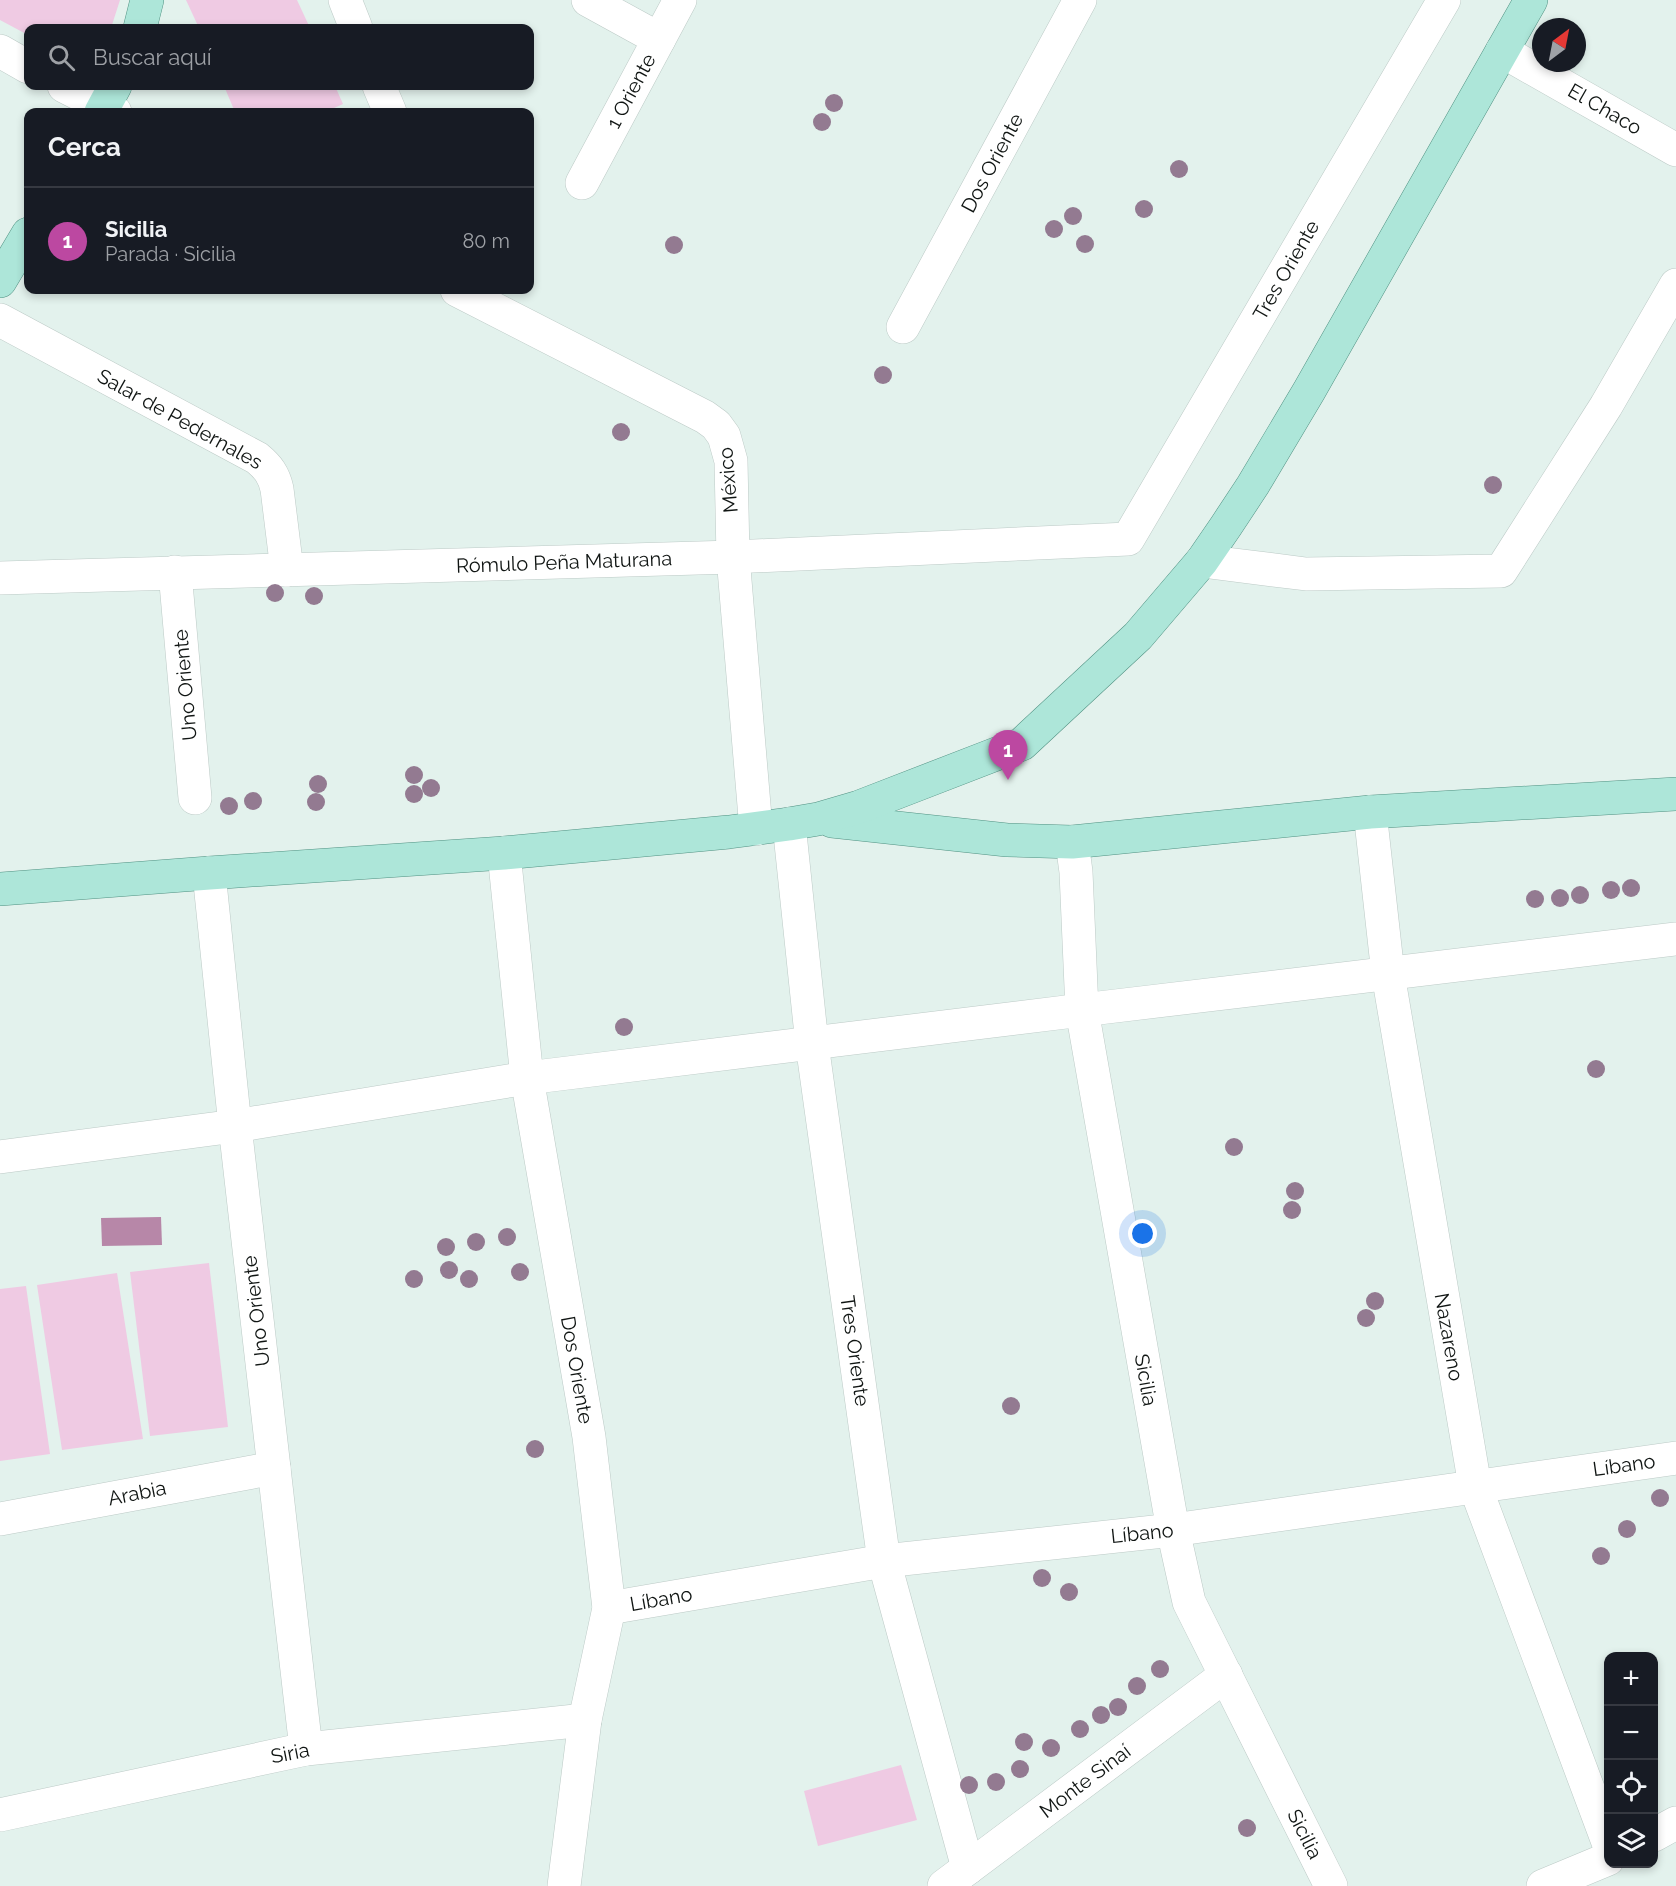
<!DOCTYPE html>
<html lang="es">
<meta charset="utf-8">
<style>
body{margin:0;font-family:Raleway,sans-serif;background:#20242c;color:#f1f3f6}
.controls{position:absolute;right:18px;bottom:18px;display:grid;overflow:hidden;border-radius:12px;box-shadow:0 3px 9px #0003}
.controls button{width:54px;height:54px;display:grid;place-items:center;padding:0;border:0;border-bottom:2px solid #363941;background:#171b24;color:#f1f3f6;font:30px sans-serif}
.compass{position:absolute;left:1532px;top:18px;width:54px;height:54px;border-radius:50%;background:#171b24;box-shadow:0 3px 9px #0003;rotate:32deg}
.you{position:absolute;left:1143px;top:1234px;width:21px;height:21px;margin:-15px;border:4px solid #fff;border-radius:50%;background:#1a73e8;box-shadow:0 0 0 9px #1a73e833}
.badge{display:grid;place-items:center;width:39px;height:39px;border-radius:50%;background:#bc48a1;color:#fff;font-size:20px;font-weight:700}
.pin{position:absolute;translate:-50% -50px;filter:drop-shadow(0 2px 3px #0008)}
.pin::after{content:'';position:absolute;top:32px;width:21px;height:18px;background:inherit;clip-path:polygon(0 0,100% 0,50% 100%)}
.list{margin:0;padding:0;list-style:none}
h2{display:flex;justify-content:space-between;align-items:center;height:78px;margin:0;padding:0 24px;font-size:26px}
h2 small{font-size:20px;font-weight:400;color:#9ea1a6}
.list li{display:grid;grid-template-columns:39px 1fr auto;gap:18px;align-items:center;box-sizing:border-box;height:108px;padding:0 24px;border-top:2px solid #363941}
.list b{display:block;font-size:22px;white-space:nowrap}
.list p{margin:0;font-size:20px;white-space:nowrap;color:#9ea1a6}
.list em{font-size:20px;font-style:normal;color:#9ea1a6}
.icon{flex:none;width:33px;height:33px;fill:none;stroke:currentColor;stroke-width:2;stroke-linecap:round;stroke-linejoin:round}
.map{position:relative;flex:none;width:1676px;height:1886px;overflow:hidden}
.search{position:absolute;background:#171b24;box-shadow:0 3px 9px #0003;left:24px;top:24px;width:510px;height:66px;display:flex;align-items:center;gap:15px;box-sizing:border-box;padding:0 21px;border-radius:12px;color:#9ea1a6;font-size:22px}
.panel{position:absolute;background:#171b24;box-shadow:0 3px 9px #0003;left:24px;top:108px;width:510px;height:186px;border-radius:12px}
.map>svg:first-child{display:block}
.green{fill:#efcae3}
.water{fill:#b787a8}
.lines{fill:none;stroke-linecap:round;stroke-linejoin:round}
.minor-casing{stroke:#bccac6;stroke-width:34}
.major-casing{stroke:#529283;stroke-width:34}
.minor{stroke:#fff;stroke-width:33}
.major{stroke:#ade6d9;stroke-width:33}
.tree{fill:#937a91}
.labels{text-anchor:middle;stroke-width:5;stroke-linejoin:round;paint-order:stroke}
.street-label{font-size:20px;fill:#101513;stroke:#fff}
</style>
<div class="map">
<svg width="1676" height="1886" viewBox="0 0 1676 1886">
<rect width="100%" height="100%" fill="#e3f2ed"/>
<g class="green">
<polygon points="0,0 120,0 111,28 28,28 28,35 0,20"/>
<polygon points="186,0 297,0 310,28 199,28"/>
<polygon points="224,86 335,86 343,104 325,112 235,112"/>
<polygon points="209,1263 228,1427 150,1436 130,1272"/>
<polygon points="117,1273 143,1439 62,1450 37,1285"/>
<polygon points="26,1286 50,1454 0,1461 0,1289"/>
<polygon points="901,1765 917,1820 818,1846 804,1791"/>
</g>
<polygon class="water" points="161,1217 162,1245 102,1246 101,1218"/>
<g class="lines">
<defs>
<g id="minor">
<polyline points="345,0 356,28"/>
<polyline points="588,0 659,39"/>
<polyline points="0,51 28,67"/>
<polyline points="1502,51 1676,150"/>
<polyline points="64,86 115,112"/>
<polyline points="379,86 390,112"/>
<polyline points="582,183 680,0"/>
<polyline points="457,290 705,417 716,425 724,436 731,461 733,557 756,829"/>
<path d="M 0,320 L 257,458 C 268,467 274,475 277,489 L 287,570"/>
<polyline points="903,327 1080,0"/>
<polyline points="1202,561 1306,574 1501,571 1606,406 1676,285"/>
<polyline points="175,572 195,798"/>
<polyline points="0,578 733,557 1128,539 1444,0"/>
<polyline points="1370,812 1388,974 1475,1486 1608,1842"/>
<polyline points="789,824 812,1044 884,1561 968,1868"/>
<polyline points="1072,842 1076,872 1082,1010 1173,1530 1189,1602 1331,1886"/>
<polyline points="504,853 527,1078 589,1437 609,1608 585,1720 564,1886"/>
<polyline points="209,873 235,1126 306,1749"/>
<polyline points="0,1157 235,1126 527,1078 1082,1010 1676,939"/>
<polyline points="0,1519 274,1468"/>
<polyline points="609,1608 884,1561 1173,1530 1676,1458"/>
<polyline points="0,1815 306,1749 585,1720"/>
<polyline points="1654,1835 1676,1823"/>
<polyline points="944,1886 1226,1675"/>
<polyline points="1543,1886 1608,1859"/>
</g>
<g id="major">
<polyline points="140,28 147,0"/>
<polyline points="101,112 115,86"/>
<polyline points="0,281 28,234"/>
<polyline points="832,821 1007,840 1072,842 1370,812 1676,794"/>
<polyline points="0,889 209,873 504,853 729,832 789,824 818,819 859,807 1022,744 1138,636 1202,561 1226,526 1253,485 1309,391 1531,0"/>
</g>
</defs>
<use href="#minor" class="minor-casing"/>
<use href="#major" class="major-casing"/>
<use href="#minor" class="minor"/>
<use href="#major" class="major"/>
</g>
<g class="tree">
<circle cx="834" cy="103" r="9"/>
<circle cx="822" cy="122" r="9"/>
<circle cx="1179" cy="169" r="9"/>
<circle cx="1144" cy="209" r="9"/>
<circle cx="1073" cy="216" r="9"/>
<circle cx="1054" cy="229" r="9"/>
<circle cx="1085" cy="244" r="9"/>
<circle cx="674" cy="245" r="9"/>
<circle cx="883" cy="375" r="9"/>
<circle cx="621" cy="432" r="9"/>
<circle cx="1493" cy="485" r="9"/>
<circle cx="275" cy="593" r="9"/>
<circle cx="314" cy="596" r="9"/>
<circle cx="414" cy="775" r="9"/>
<circle cx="318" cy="784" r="9"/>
<circle cx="431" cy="788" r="9"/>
<circle cx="414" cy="794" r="9"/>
<circle cx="253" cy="801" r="9"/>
<circle cx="316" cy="802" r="9"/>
<circle cx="229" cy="806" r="9"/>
<circle cx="1631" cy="888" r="9"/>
<circle cx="1611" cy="890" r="9"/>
<circle cx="1580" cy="895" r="9"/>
<circle cx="1560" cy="898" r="9"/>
<circle cx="1535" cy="899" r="9"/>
<circle cx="624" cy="1027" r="9"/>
<circle cx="1596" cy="1069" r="9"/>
<circle cx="1234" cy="1147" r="9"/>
<circle cx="1295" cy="1191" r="9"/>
<circle cx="1292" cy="1210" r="9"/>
<circle cx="507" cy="1237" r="9"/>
<circle cx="476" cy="1242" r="9"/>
<circle cx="446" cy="1247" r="9"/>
<circle cx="449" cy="1270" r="9"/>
<circle cx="520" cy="1272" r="9"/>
<circle cx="414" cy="1279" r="9"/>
<circle cx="469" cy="1279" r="9"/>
<circle cx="1375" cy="1301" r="9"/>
<circle cx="1366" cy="1318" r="9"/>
<circle cx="1011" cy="1406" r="9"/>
<circle cx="535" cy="1449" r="9"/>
<circle cx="1660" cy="1498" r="9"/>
<circle cx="1627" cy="1529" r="9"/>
<circle cx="1601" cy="1556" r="9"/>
<circle cx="1042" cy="1578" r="9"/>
<circle cx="1069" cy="1592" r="9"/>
<circle cx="1160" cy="1669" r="9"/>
<circle cx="1137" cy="1686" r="9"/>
<circle cx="1118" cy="1707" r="9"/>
<circle cx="1101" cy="1715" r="9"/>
<circle cx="1080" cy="1729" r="9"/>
<circle cx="1024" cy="1742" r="9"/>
<circle cx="1051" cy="1748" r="9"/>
<circle cx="1020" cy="1769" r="9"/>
<circle cx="996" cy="1782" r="9"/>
<circle cx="969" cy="1785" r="9"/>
<circle cx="1247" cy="1828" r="9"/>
</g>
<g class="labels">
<g class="street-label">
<text transform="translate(631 91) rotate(-62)" y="7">1 Oriente</text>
<text transform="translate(1605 109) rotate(30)" y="7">El Chaco</text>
<text transform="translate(992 163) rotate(-62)" y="7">Dos Oriente</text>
<text transform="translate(1286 270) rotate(-60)" y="7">Tres Oriente</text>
<text transform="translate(180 419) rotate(29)" y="7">Salar de Pedernales</text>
<text transform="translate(728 480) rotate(-95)" y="7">México</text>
<text transform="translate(564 562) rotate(-2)" y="7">Rómulo Peña Maturana</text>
<text transform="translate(185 685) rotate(-95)" y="7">Uno Oriente</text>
<text transform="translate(256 1311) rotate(-97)" y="7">Uno Oriente</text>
<text transform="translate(1449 1337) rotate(80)" y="7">Nazareno</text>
<text transform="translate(855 1351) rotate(82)" y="7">Tres Oriente</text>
<text transform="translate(577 1370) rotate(80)" y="7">Dos Oriente</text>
<text transform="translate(1146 1380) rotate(80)" y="7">Sicilia</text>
<text transform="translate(1624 1465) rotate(-8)" y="7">Líbano</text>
<text transform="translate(137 1493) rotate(-11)" y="7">Arabia</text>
<text transform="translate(1142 1533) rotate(-6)" y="7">Líbano</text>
<text transform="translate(661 1599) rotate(-10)" y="7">Líbano</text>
<text transform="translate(290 1753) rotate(-11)" y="7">Siria</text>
<text transform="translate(1085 1781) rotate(-37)" y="7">Monte Sinaí</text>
<text transform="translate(1305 1834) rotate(63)" y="7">Sicilia</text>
</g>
</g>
</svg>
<div class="controls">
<button>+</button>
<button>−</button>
<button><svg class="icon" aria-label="locate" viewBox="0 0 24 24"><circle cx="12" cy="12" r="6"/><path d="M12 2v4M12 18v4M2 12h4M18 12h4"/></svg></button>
<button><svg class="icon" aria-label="layers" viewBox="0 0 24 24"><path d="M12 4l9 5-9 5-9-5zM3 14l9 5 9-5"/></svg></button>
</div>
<svg class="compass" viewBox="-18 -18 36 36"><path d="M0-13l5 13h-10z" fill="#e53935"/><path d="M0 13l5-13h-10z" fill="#9ea1a6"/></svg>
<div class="you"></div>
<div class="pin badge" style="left:1008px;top:780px">1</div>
<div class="search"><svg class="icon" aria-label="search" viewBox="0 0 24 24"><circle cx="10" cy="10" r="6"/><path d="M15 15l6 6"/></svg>Buscar aquí</div>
<section class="panel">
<h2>Cerca<small></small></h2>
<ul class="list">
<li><span class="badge">1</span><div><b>Sicilia</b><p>Parada · Sicilia</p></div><em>80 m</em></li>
</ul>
</section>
</div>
